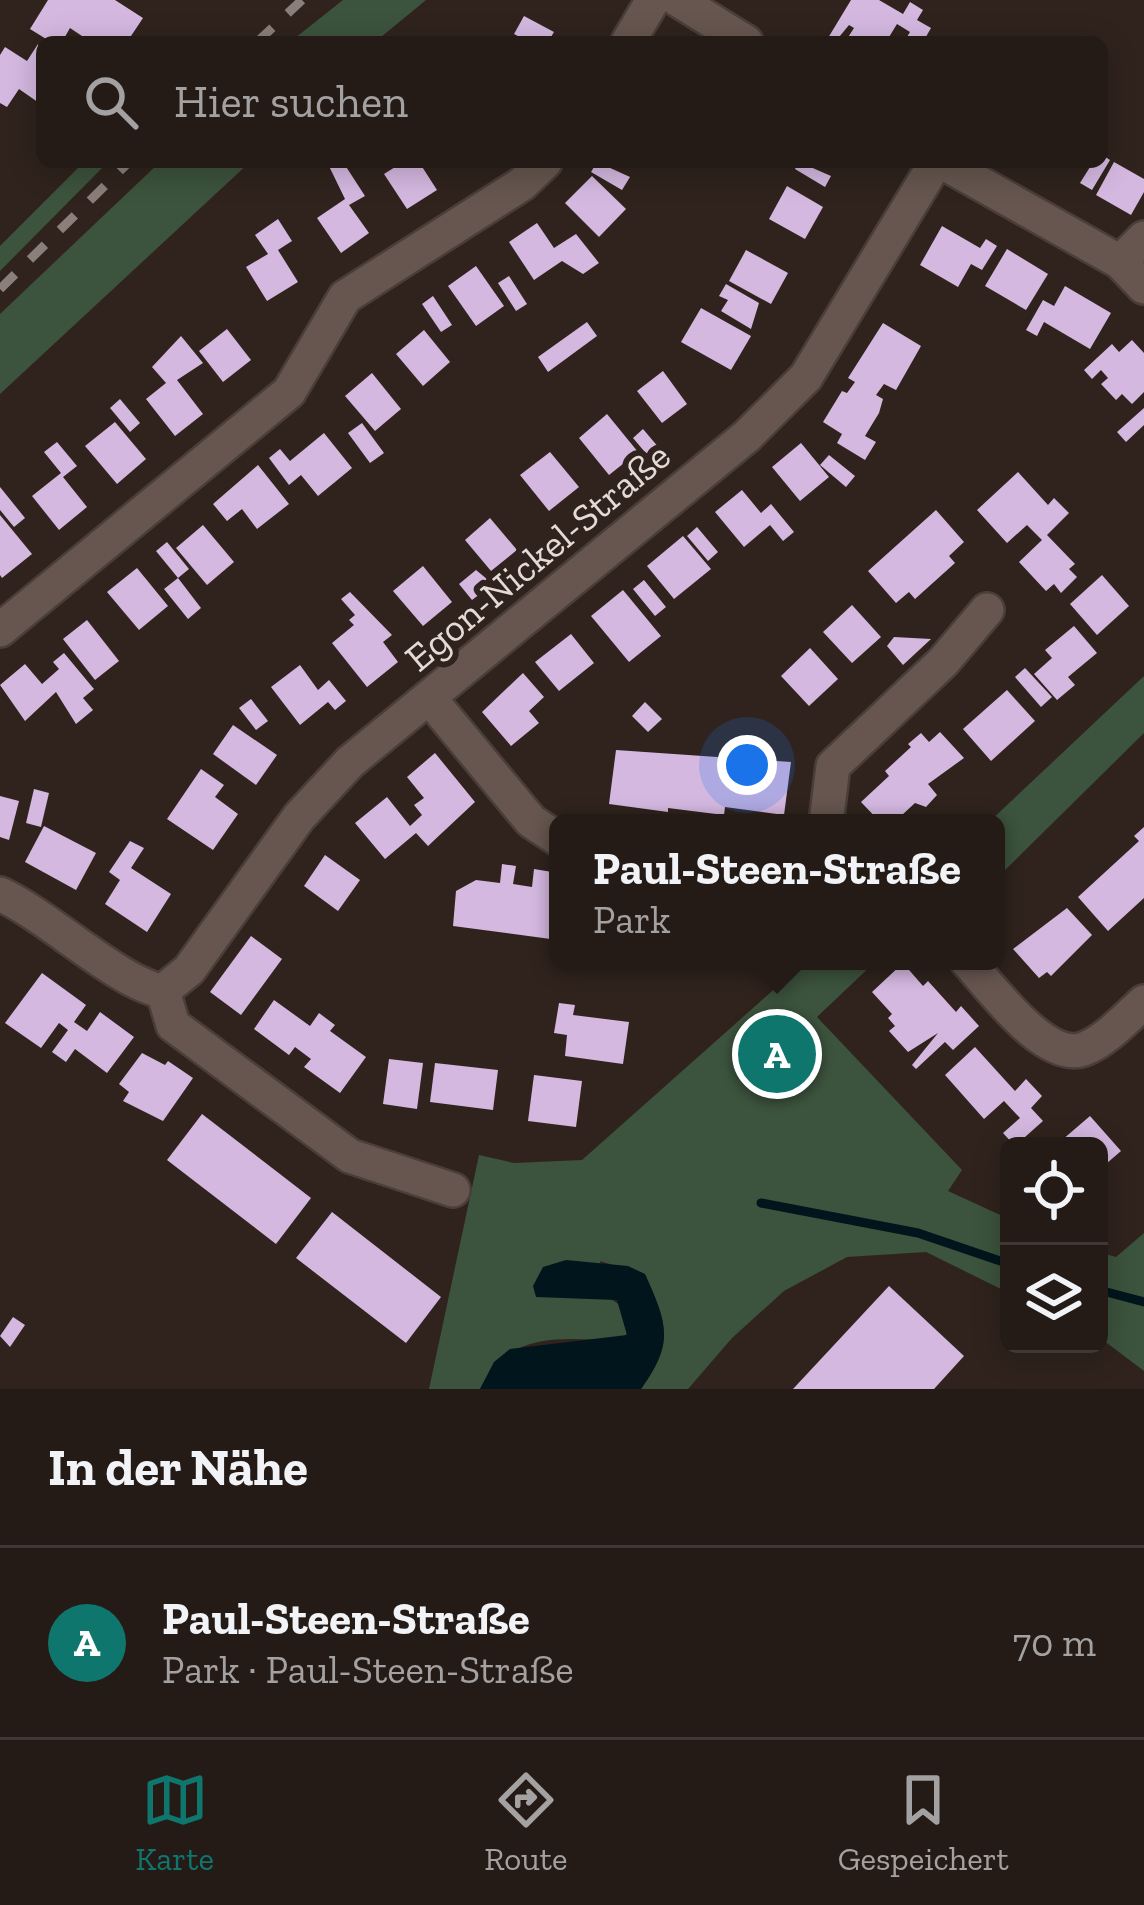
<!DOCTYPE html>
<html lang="de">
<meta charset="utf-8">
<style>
body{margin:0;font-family:"Zilla Slab",serif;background:#302723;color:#f1f3f6}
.controls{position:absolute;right:36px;bottom:36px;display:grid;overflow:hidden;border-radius:18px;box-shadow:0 6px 30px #0003}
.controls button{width:108px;height:108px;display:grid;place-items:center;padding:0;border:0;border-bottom:3px solid #413835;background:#241a16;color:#f1f3f6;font:60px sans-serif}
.you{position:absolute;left:747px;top:765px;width:42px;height:42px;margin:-30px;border:9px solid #fff;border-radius:50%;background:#1a73e8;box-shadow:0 0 0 18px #1a73e833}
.badge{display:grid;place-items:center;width:78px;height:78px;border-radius:50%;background:#0f766e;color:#fff;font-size:39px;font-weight:700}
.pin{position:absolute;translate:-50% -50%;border:6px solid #fff;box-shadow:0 3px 12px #0006}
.popup{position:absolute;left:549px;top:814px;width:456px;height:156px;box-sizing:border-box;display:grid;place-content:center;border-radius:18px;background:#241a16;filter:drop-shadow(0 3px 9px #0005);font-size:39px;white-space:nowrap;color:#a3a1a1}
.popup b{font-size:45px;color:#f1f3f6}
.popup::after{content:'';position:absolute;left:50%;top:100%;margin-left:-24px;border:24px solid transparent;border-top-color:#241a16}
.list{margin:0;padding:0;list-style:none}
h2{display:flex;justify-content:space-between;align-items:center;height:156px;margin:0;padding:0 48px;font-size:51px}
h2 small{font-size:39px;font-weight:400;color:#a3a1a1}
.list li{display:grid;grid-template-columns:78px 1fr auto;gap:36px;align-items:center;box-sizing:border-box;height:192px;padding:0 48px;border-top:3px solid #413835}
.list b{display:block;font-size:45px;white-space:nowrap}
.list p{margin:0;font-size:39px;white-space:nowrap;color:#a3a1a1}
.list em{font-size:39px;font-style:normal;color:#a3a1a1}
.icon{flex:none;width:66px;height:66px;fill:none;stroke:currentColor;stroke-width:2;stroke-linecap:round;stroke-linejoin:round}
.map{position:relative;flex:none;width:1144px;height:1389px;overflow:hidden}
.search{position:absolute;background:#241a16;box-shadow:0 6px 30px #0003;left:36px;right:36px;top:36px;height:132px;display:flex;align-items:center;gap:30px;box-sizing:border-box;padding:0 42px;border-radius:18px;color:#a3a1a1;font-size:45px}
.sheet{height:348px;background:#241a16}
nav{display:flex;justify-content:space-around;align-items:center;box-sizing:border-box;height:168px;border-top:3px solid #413835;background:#241a16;font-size:33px;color:#a3a1a1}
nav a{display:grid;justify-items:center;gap:6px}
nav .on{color:#0f766e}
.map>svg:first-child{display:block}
.green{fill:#3c533d}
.water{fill:#00151c}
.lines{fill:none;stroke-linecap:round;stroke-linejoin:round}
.stream{stroke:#00151c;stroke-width:9}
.building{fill:#d4b8e0}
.minor-casing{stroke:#493e39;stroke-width:38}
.minor{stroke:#66564f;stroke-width:33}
.rail{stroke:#8a7f7a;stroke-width:9;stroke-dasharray:21 21;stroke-linecap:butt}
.labels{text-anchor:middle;stroke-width:12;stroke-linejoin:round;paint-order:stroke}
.street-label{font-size:39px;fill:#e4dbd7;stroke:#30231d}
</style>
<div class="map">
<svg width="1144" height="1389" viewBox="0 0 1144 1389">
<rect width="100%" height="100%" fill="#30231d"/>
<g class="green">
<polygon points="343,0 426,0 375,42 290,42"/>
<polygon points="84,162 108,162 0,271 0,246"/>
<polygon points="160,162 250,162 0,394 0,314"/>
<polygon points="1144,676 1144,733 996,879 996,823 988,823"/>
<path d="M 806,961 L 876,961 L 817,1017 L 962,1170 L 948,1191 L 1009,1219 L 1009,1293 L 926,1252 L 847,1257 L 784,1291 L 732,1338 L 688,1389 L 641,1389 C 674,1343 668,1325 645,1275 L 600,1261 L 611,1299 L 621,1306 L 629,1330 L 622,1340 C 561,1340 511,1328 480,1389 L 429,1389 L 479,1155 L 514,1163 L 582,1160 Z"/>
<polygon points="1144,1233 1144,1371 1099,1337 1099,1252 1116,1257"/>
</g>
<path class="water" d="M 566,1260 L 628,1266 L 645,1274 C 668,1325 674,1343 641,1389 L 480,1389 L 494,1362 L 510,1349 L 627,1335 L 617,1300 L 536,1297 L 533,1286 L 543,1267 Z"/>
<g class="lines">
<g class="stream">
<polyline points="761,1203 918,1233 1009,1264"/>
<polyline points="1099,1290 1144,1302"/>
</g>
</g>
<g class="building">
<polygon points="48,0 115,0 143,18 127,42 91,42 70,28 62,42 51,42 30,29"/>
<polygon points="851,0 879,0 903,14 910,2 923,10 917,20 931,28 923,42 904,42 910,32 897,24 886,42 845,42 854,28 849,25 835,42 828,38"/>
<polygon points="524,16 554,32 548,42 529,42 514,34"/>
<polygon points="38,44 42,105 19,89 7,107 0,103 0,55 5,47 27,61"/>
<polygon points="1102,155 1110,160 1092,190 1080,183 1090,167 1082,162 1102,162"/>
<polygon points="327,162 343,162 365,196 349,205 369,233 341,253 317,218 345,199"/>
<polygon points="403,162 419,162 437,190 407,209 384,174"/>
<polygon points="597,162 630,177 622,190 591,172"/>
<polygon points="799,162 831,176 825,187 795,169"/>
<polygon points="1114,162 1144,179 1144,192 1131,215 1096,195"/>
<polygon points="592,176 626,209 599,237 565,203"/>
<polygon points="787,186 823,207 805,239 769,219"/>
<polygon points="278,219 292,241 278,250 298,282 267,301 246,267 268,254 255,235"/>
<polygon points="537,223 554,248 576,234 599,263 583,274 562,261 534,280 509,242"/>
<polygon points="942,226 980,248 986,239 997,246 982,270 971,264 958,287 920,265"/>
<polygon points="1007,249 1048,274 1026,310 985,286"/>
<polygon points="746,250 788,273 771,304 729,281"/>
<polygon points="476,266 504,306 476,326 448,286"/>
<polygon points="509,276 527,304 516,311 498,283"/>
<polygon points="726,284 759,303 751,329 721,311 728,300 719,296"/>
<polygon points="1065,286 1111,313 1090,349 1044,322 1037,336 1026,330 1043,300 1054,306"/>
<polygon points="433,296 452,325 441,332 422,304"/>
<polygon points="701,308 751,336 731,370 681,342"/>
<polygon points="587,322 597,336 548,372 538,357"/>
<polygon points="883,323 921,346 896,390 884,384 876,395 883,399 879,413 865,436 876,442 865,460 837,443 842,434 823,422 842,391 847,393 855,382 848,378"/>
<polygon points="227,329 251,360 223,382 199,351"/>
<polygon points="424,330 450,362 423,386 396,354"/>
<polygon points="181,336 203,363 177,380 203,414 175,436 146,399 166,383 152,367"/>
<polygon points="1132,340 1144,353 1144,392 1132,404 1122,394 1116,400 1101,384 1108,378 1101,370 1092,379 1084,370 1112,344 1119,352"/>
<polygon points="663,371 687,404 662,423 637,391"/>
<polygon points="372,373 401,409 375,431 345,396"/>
<polygon points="120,399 140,423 130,432 110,408"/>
<polygon points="1144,408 1144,425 1126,442 1117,432"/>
<polygon points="607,414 638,452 609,475 579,438"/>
<polygon points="115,422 146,459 117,484 85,446"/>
<polygon points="362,423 384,453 370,463 348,433"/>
<polygon points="643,429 665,455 655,464 633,438"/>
<polygon points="324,433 352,468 318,496 301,475 289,485 269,458 280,449 290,461"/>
<polygon points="57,442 77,466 63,477 87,507 59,530 32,496 61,473 44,452"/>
<polygon points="801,443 829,477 800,501 772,467"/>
<polygon points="550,452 579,487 549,511 520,475"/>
<polygon points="829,455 855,476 846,487 820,465"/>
<polygon points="258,465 289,504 257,529 242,509 227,521 213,504"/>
<polygon points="1018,472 1048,505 1054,498 1069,513 1047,535 1075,564 1069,569 1077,577 1061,593 1054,584 1046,591 1019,562 1042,540 1027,525 1007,543 977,510"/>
<polygon points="0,487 25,518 14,527 0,510"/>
<polygon points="742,490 761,513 771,504 794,532 783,541 770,525 744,547 715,512"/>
<polygon points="936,510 964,542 949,556 955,563 915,599 909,592 896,603 868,571"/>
<polygon points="0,515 32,554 2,578 0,575"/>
<polygon points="490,518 517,550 491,571 465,540"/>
<polygon points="203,525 234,562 207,585 176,548"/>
<polygon points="697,527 718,552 708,561 687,536"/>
<polygon points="683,536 711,569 674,599 647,566"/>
<polygon points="167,542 189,569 178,578 156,551"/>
<polygon points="423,566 452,602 423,626 393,591"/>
<polygon points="137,568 168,606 139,630 107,592"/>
<polygon points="476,570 493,584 472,600 459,584"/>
<polygon points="1102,575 1129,606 1097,635 1070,604"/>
<polygon points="178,578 201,608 188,619 164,589"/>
<polygon points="644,580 666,607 655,616 633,589"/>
<polygon points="623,590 661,636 629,662 591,616"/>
<polygon points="350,592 392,635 383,642 398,662 367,687 332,643 354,625 349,620 355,615 341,599"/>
<polygon points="852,605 881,637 852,663 823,632"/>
<polygon points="87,620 119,661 95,680 63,639"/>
<polygon points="1074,626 1097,653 1068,677 1075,685 1057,700 1034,674 1052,658 1045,650"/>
<polygon points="571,634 594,663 559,691 535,662"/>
<polygon points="894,637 931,639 903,665 887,646"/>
<polygon points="810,648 838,679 809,706 781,676"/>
<polygon points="64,653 94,689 83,698 93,710 76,724 56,692 25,721 0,685 25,664 42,684 59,669 53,662"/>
<polygon points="300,665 318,690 329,680 346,701 335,710 328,702 300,725 271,687"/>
<polygon points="1025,668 1052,697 1041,707 1015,677"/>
<polygon points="523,673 544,697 529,711 539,723 511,746 482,712"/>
<polygon points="1007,690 1035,721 991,761 963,729"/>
<polygon points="251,699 268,721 256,730 239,708"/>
<polygon points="645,702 662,719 648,732 632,716"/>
<polygon points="233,725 277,755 256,785 213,754"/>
<polygon points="940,732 964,758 928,784 937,795 926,807 915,803 902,815 910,823 881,823 861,802 889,776 885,771 911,747 908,744 921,733 929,742"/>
<polygon points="616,750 791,762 784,815 725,807 724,815 668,808 668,812 609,804"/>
<polygon points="435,753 475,802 428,846 416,833 385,859 355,823 387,797 410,826 422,815 414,805 424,798 407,777"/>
<polygon points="201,769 224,785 215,797 238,814 213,850 167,819"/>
<polygon points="34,789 49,793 41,827 26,823"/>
<polygon points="0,796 19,801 9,840 0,837"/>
<polygon points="44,826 96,853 76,890 25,862"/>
<polygon points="1144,827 1144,898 1108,931 1078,897 1139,841 1134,836"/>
<polygon points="130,841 144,848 131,868 171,894 147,932 105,904 120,880 109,872"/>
<polygon points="325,855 360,880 338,911 304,886"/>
<polygon points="502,864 516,866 513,884 532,887 534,869 558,873 558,940 453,926 456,891 476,880 500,883"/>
<polygon points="1067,908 1092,935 1051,976 1047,972 1039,978 1013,949"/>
<polygon points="251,936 282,959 241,1015 210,992"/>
<polygon points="903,963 923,986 928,981 956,1012 961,1006 979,1026 953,1050 945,1042 916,1069 912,1065 938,1033 908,1052 889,1031 895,1026 888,1018 892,1014 872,992"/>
<polygon points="42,973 86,1005 74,1022 87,1031 100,1012 134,1037 107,1073 75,1049 66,1062 52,1052 68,1030 59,1023 41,1048 5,1023"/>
<polygon points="274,1000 310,1026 319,1013 335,1025 330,1031 366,1057 340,1093 304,1067 311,1059 295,1047 289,1055 254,1029"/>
<polygon points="559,1003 575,1005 573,1015 629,1022 623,1064 565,1056 567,1035 554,1033"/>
<polygon points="975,1047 1015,1091 1026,1079 1042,1096 1031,1108 1043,1121 1015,1146 1003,1133 1020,1118 1004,1101 984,1119 945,1075"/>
<polygon points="142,1053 165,1065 168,1061 193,1078 163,1121 123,1101 129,1092 119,1084"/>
<polygon points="389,1059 423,1063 417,1109 383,1104"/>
<polygon points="435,1063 498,1070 493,1110 430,1102"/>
<polygon points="534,1075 582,1081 576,1127 528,1121"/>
<polygon points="202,1114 311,1198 276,1244 167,1160"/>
<polygon points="1090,1116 1121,1151 1099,1170 1099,1146 1055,1146"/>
<polygon points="332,1212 441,1297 406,1343 296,1258"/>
<polygon points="889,1286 964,1356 934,1389 793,1389"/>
<polygon points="13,1317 25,1325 10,1347 0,1336"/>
</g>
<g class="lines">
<defs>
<g id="minor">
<polyline points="678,0 746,42"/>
<polyline points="628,42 653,0"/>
<polyline points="942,162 1120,262 1144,287"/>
<polyline points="1120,262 1144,238"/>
<polyline points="0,630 289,392 345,297 522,184 545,162"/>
<polyline points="431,700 531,821 558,839"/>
<polyline points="826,823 833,766 943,662 987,610"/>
<path d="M 0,894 C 50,917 119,984 163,991"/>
<path d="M 967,961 C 991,987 1045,1063 1084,1049 C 1107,1040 1126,1018 1144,1002"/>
<polyline points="163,991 189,970 299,817 350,762 747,436 806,377 936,162"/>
<polyline points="163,991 173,1025 350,1156 453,1190"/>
</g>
</defs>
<use href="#minor" class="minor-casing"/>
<use href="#minor" class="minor"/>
<g class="rail">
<polyline points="257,42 302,0"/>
<polyline points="0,289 129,162"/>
</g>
</g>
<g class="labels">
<g class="street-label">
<text transform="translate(537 556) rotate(-40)" y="14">Egon-Nickel-Straße</text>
</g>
</g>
</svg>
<div class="controls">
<button><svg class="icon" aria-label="locate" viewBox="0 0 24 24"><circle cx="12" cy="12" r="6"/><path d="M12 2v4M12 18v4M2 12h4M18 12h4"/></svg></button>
<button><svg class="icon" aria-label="layers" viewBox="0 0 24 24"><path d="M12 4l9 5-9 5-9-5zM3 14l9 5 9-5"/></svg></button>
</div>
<div class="you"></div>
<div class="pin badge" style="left:777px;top:1054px">A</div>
<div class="popup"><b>Paul-Steen-Straße</b>Park</div>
<div class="search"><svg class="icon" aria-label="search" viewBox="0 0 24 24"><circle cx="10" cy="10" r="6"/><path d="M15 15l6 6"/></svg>Hier suchen</div>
</div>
<section class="sheet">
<h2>In der Nähe<small></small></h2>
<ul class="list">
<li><span class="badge">A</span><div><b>Paul-Steen-Straße</b><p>Park · Paul-Steen-Straße</p></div><em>70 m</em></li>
</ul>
</section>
<nav>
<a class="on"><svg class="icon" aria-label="map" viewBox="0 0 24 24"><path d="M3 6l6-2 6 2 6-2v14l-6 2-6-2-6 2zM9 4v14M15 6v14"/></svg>Karte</a>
<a><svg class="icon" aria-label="directions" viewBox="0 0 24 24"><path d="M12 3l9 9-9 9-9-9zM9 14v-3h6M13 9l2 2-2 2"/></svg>Route</a>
<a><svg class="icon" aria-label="saved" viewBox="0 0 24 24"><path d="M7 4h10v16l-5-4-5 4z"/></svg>Gespeichert</a>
</nav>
